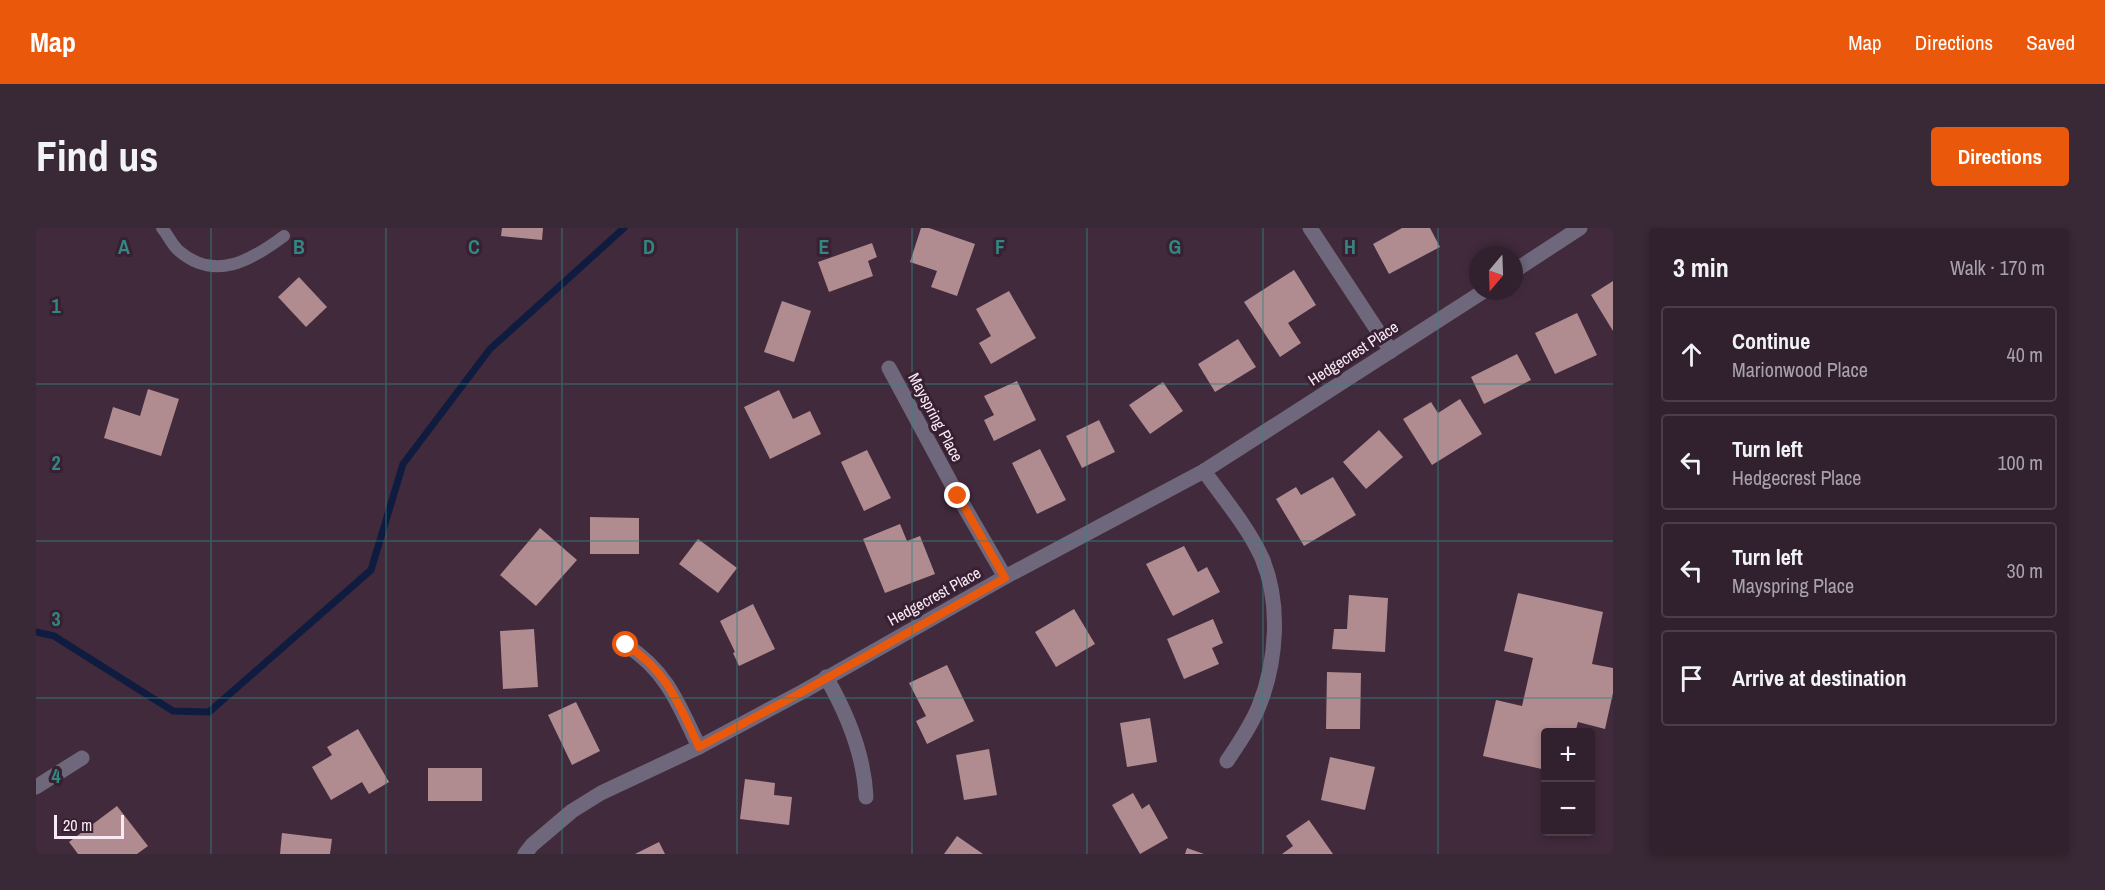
<!DOCTYPE html>
<meta charset="utf-8">
<style>
body{margin:0;font-family:"Archivo Narrow",sans-serif;background:#392835;color:#f1f3f6}
.controls{position:absolute;right:18px;bottom:18px;display:grid;overflow:hidden;border-radius:6px;box-shadow:0 3px 9px #0003}
.controls button{width:54px;height:54px;display:grid;place-items:center;padding:0;border:0;border-bottom:2px solid #4c3e49;background:#31202d;color:#f1f3f6;font:30px sans-serif}
.compass{position:absolute;left:1433px;top:18px;width:54px;height:54px;border-radius:50%;background:#31202d;box-shadow:0 3px 9px #0003;rotate:199deg}
.scale{position:absolute;left:18px;bottom:15px;width:70px;box-sizing:border-box;padding-left:6px;border:3px solid #f9eaf5;border-top:0;font-size:16px;line-height:21px;white-space:nowrap;color:#f9eaf5;-webkit-text-stroke:4px #372032;paint-order:stroke}
.stop{position:absolute;width:18px;height:18px;margin:-14px;border:4px solid #ea580c;border-radius:50%;background:#fff}
.stop.end{background:#ea580c;border-color:#fff;box-shadow:0 2px 6px #0008}
.list{margin:0;padding:0;list-style:none}
h2{display:flex;justify-content:space-between;align-items:center;height:78px;margin:0;padding:0 24px;font-size:26px}
h2 small{font-size:20px;font-weight:400;color:#a8a3aa}
.list li{display:grid;grid-template-columns:39px 1fr auto;gap:18px;align-items:center;box-sizing:border-box;height:96px;margin:0 12px 12px;padding:0 12px;border:2px solid #4c3e49;border-radius:6px}
.list b{display:block;font-size:22px;white-space:nowrap}
.list p{margin:0;font-size:20px;white-space:nowrap;color:#a8a3aa}
.list em{font-size:20px;font-style:normal;color:#a8a3aa}
.icon{flex:none;width:33px;height:33px;fill:none;stroke:currentColor;stroke-width:2;stroke-linecap:round;stroke-linejoin:round}
.map{position:relative;flex:none;width:1577px;height:626px;overflow:hidden;border-radius:6px}
header{display:flex;align-items:center;gap:36px;box-sizing:border-box;height:84px;padding:0 30px;background:#ea580c;color:#fff}
header strong{font-size:28px}
nav{display:flex;gap:33px;margin-inline-start:auto;font-size:21px}
.intro{display:flex;align-items:center;justify-content:space-between;box-sizing:border-box;height:144px;padding:0 36px}
h1{margin:0;font-size:42px}
.button{padding:15px 27px;border-radius:6px;background:#ea580c;color:#fff;font-size:21px;font-weight:700}
main{display:flex;gap:36px;padding:0 36px}
aside{flex:1;background:#31202d;border-radius:6px;box-shadow:0 3px 9px #0003}
.map>svg:first-child{display:block}
.lines{fill:none;stroke-linecap:round;stroke-linejoin:round}
.stream{stroke:#0f1c40;stroke-width:7}
.building{fill:#b08b90}
.lane{stroke:#6f687c;stroke-width:12}
.street{stroke:#6f687c;stroke-width:15}
.route{stroke:#ea580c;stroke-width:8}
.grid{fill:none;stroke:#328782;stroke-width:1.5;stroke-opacity:0.55}
.labels{text-anchor:middle;stroke-width:6;stroke-linejoin:round;paint-order:stroke}
.street-label{font-size:16px;fill:#f9eaf5;stroke:#372032}
.grid-label{font-size:20px;text-anchor:middle;font-weight:bold;fill:#328782;stroke:#372032;stroke-width:6;stroke-linejoin:round;paint-order:stroke}
</style>
<header>
<strong>Map</strong>
<nav><a>Map</a><a>Directions</a><a>Saved</a></nav>
</header>
<div class="intro"><h1>Find us</h1><a class="button">Directions</a></div>
<main>
<div class="map">
<svg width="1577" height="626" viewBox="0 0 1577 626">
<rect width="100%" height="100%" fill="#412a3c"/>
<g class="lines">
<polyline class="stream" points="0,404 18,408 137,483 173,484 335,342 367,236 454,121 588,0"/>
</g>
<g class="building">
<polygon points="466,0 507,0 506,12 465,8"/>
<polygon points="885,0 893,0 939,16 921,68 895,59 901,43 874,34"/>
<polygon points="1366,0 1394,0 1404,19 1353,46 1337,16"/>
<polygon points="836,15 841,29 832,33 837,48 793,64 782,34"/>
<polygon points="1258,42 1280,77 1252,95 1265,115 1244,129 1208,74"/>
<polygon points="263,49 291,79 270,99 242,69"/>
<polygon points="1577,53 1577,103 1555,67"/>
<polygon points="973,63 1000,110 955,136 943,115 955,108 940,81"/>
<polygon points="746,73 775,83 758,134 728,124"/>
<polygon points="1541,85 1561,127 1519,146 1499,105"/>
<polygon points="1202,111 1220,139 1179,164 1162,136"/>
<polygon points="1481,126 1495,152 1448,176 1435,149"/>
<polygon points="981,153 1000,192 958,213 948,192 958,187 948,168"/>
<polygon points="1127,154 1147,183 1114,206 1093,177"/>
<polygon points="112,161 143,171 125,228 68,210 77,179 104,188"/>
<polygon points="743,162 757,191 774,183 785,206 734,231 708,179"/>
<polygon points="1424,171 1446,206 1396,237 1367,191 1395,174 1402,185"/>
<polygon points="1063,192 1079,224 1046,240 1030,208"/>
<polygon points="1343,202 1367,229 1330,261 1307,234"/>
<polygon points="1004,221 1030,272 1001,286 976,235"/>
<polygon points="831,222 855,270 828,283 805,234"/>
<polygon points="1297,249 1320,287 1268,318 1240,271 1260,259 1265,267"/>
<polygon points="554,289 603,290 603,326 554,326"/>
<polygon points="864,296 871,313 884,308 899,346 849,365 827,311"/>
<polygon points="504,300 541,332 500,378 464,347"/>
<polygon points="662,311 701,340 682,365 643,336"/>
<polygon points="1148,318 1162,344 1171,339 1184,364 1137,388 1110,336"/>
<polygon points="1482,365 1567,384 1556,436 1577,440 1577,465 1569,501 1542,494 1539,505 1510,505 1510,542 1447,528 1460,472 1486,478 1497,430 1468,423"/>
<polygon points="1313,367 1352,370 1349,424 1296,421 1298,401 1311,401"/>
<polygon points="717,376 739,421 703,438 697,425 699,424 684,393"/>
<polygon points="1038,381 1059,416 1020,439 999,404"/>
<polygon points="1177,391 1187,415 1176,420 1183,436 1148,451 1131,411"/>
<polygon points="498,401 502,459 467,461 464,403"/>
<polygon points="911,437 938,493 891,516 880,493 890,488 873,455"/>
<polygon points="1291,444 1325,445 1324,501 1290,501"/>
<polygon points="540,474 564,523 536,537 512,487"/>
<polygon points="1114,490 1121,534 1091,539 1084,495"/>
<polygon points="322,501 353,554 333,566 326,554 295,572 276,539 296,527 291,519"/>
<polygon points="953,521 961,567 928,572 920,527"/>
<polygon points="1294,529 1339,539 1329,582 1285,572"/>
<rect x="392" y="540" width="54" height="33"/>
<polygon points="709,551 739,555 738,567 756,569 753,597 704,591"/>
<polygon points="1097,565 1106,581 1113,576 1132,610 1104,626 1076,577"/>
<polygon points="81,578 112,618 101,626 42,626 33,614"/>
<polygon points="1273,592 1297,626 1246,626 1257,618 1250,608"/>
<polygon points="246,605 296,611 294,626 244,626"/>
<polygon points="921,608 947,626 908,626"/>
<polygon points="623,614 629,626 599,626"/>
<polygon points="1151,620 1168,626 1149,626"/>
</g>
<g class="lines">
<path class="lane" d="M 126,0 C 132,7 136,17 143,23 C 179,54 216,32 248,8"/>
<g class="street">
<polyline points="1274,0 1355,123"/>
<polyline points="1478,43 1544,0"/>
<polyline points="853,140 922,268 969,349"/>
<path d="M 1168,243 C 1188,271 1212,299 1226,330 C 1245,375 1241,433 1223,478 C 1215,498 1203,515 1191,533"/>
<path d="M 590,417 C 631,443 643,477 663,519"/>
<path d="M 790,449 C 812,487 828,526 830,569"/>
<polyline points="0,559 46,530"/>
<polyline points="489,626 496,617 536,583 565,565 663,519 766,464 969,349 1168,243 1448,63"/>
</g>
</g>
<g class="lines">
<path class="route" d="M 590,417 C 631,442 643,477 663,519 L 766,464 L 969,350 L 922,268"/>
</g>
<path class="grid" d="M 175,0 L 175,626M 350,0 L 350,626M 526,0 L 526,626M 701,0 L 701,626M 876,0 L 876,626M 1051,0 L 1051,626M 1227,0 L 1227,626M 1402,0 L 1402,626M 0,156 L 1577,156M 0,313 L 1577,313M 0,470 L 1577,470"/>
<g class="labels">
<g class="street-label">
<text transform="translate(1317 125) rotate(-33)" y="6">Hedgecrest Place</text>
<text transform="translate(900 189) rotate(62)" y="6">Mayspring Place</text>
<text transform="translate(898 368) rotate(-29)" y="6">Hedgecrest Place</text>
</g>
</g>
<g class="grid-label">
<text x="88" y="26">A</text>
<text x="263" y="26">B</text>
<text x="438" y="26">C</text>
<text x="613" y="26">D</text>
<text x="788" y="26">E</text>
<text x="964" y="26">F</text>
<text x="1139" y="26">G</text>
<text x="1314" y="26">H</text>
<text x="20" y="85">1</text>
<text x="20" y="242">2</text>
<text x="20" y="398">3</text>
<text x="20" y="555">4</text>
</g>
</svg>
<div class="controls">
<button>+</button>
<button>−</button>
</div>
<svg class="compass" viewBox="-18 -18 36 36"><path d="M0-13l5 13h-10z" fill="#e53935"/><path d="M0 13l5-13h-10z" fill="#a8a3aa"/></svg>
<div class="scale">20 m</div>
<div class="stop" style="left:590px;top:417px"></div>
<div class="stop end" style="left:922px;top:268px"></div>
</div>
<aside>
<h2>3 min<small>Walk · 170 m</small></h2>
<ul class="list">
<li><svg class="icon" aria-label="ahead" viewBox="0 0 24 24"><path d="M12 20V5M6 11l6-6 6 6"/></svg><div><b>Continue</b><p>Marionwood Place</p></div><em>40 m</em></li>
<li><svg class="icon" aria-label="left" viewBox="0 0 24 24"><path d="M17 20v-9H6M10 6l-5 5 5 5"/></svg><div><b>Turn left</b><p>Hedgecrest Place</p></div><em>100 m</em></li>
<li><svg class="icon" aria-label="left" viewBox="0 0 24 24"><path d="M17 20v-9H6M10 6l-5 5 5 5"/></svg><div><b>Turn left</b><p>Mayspring Place</p></div><em>30 m</em></li>
<li><svg class="icon" aria-label="arrive" viewBox="0 0 24 24"><path d="M6 21V4h12l-3 4 3 4H6"/></svg><div><b>Arrive at destination</b></div></li>
</ul>
</aside>
</main>
